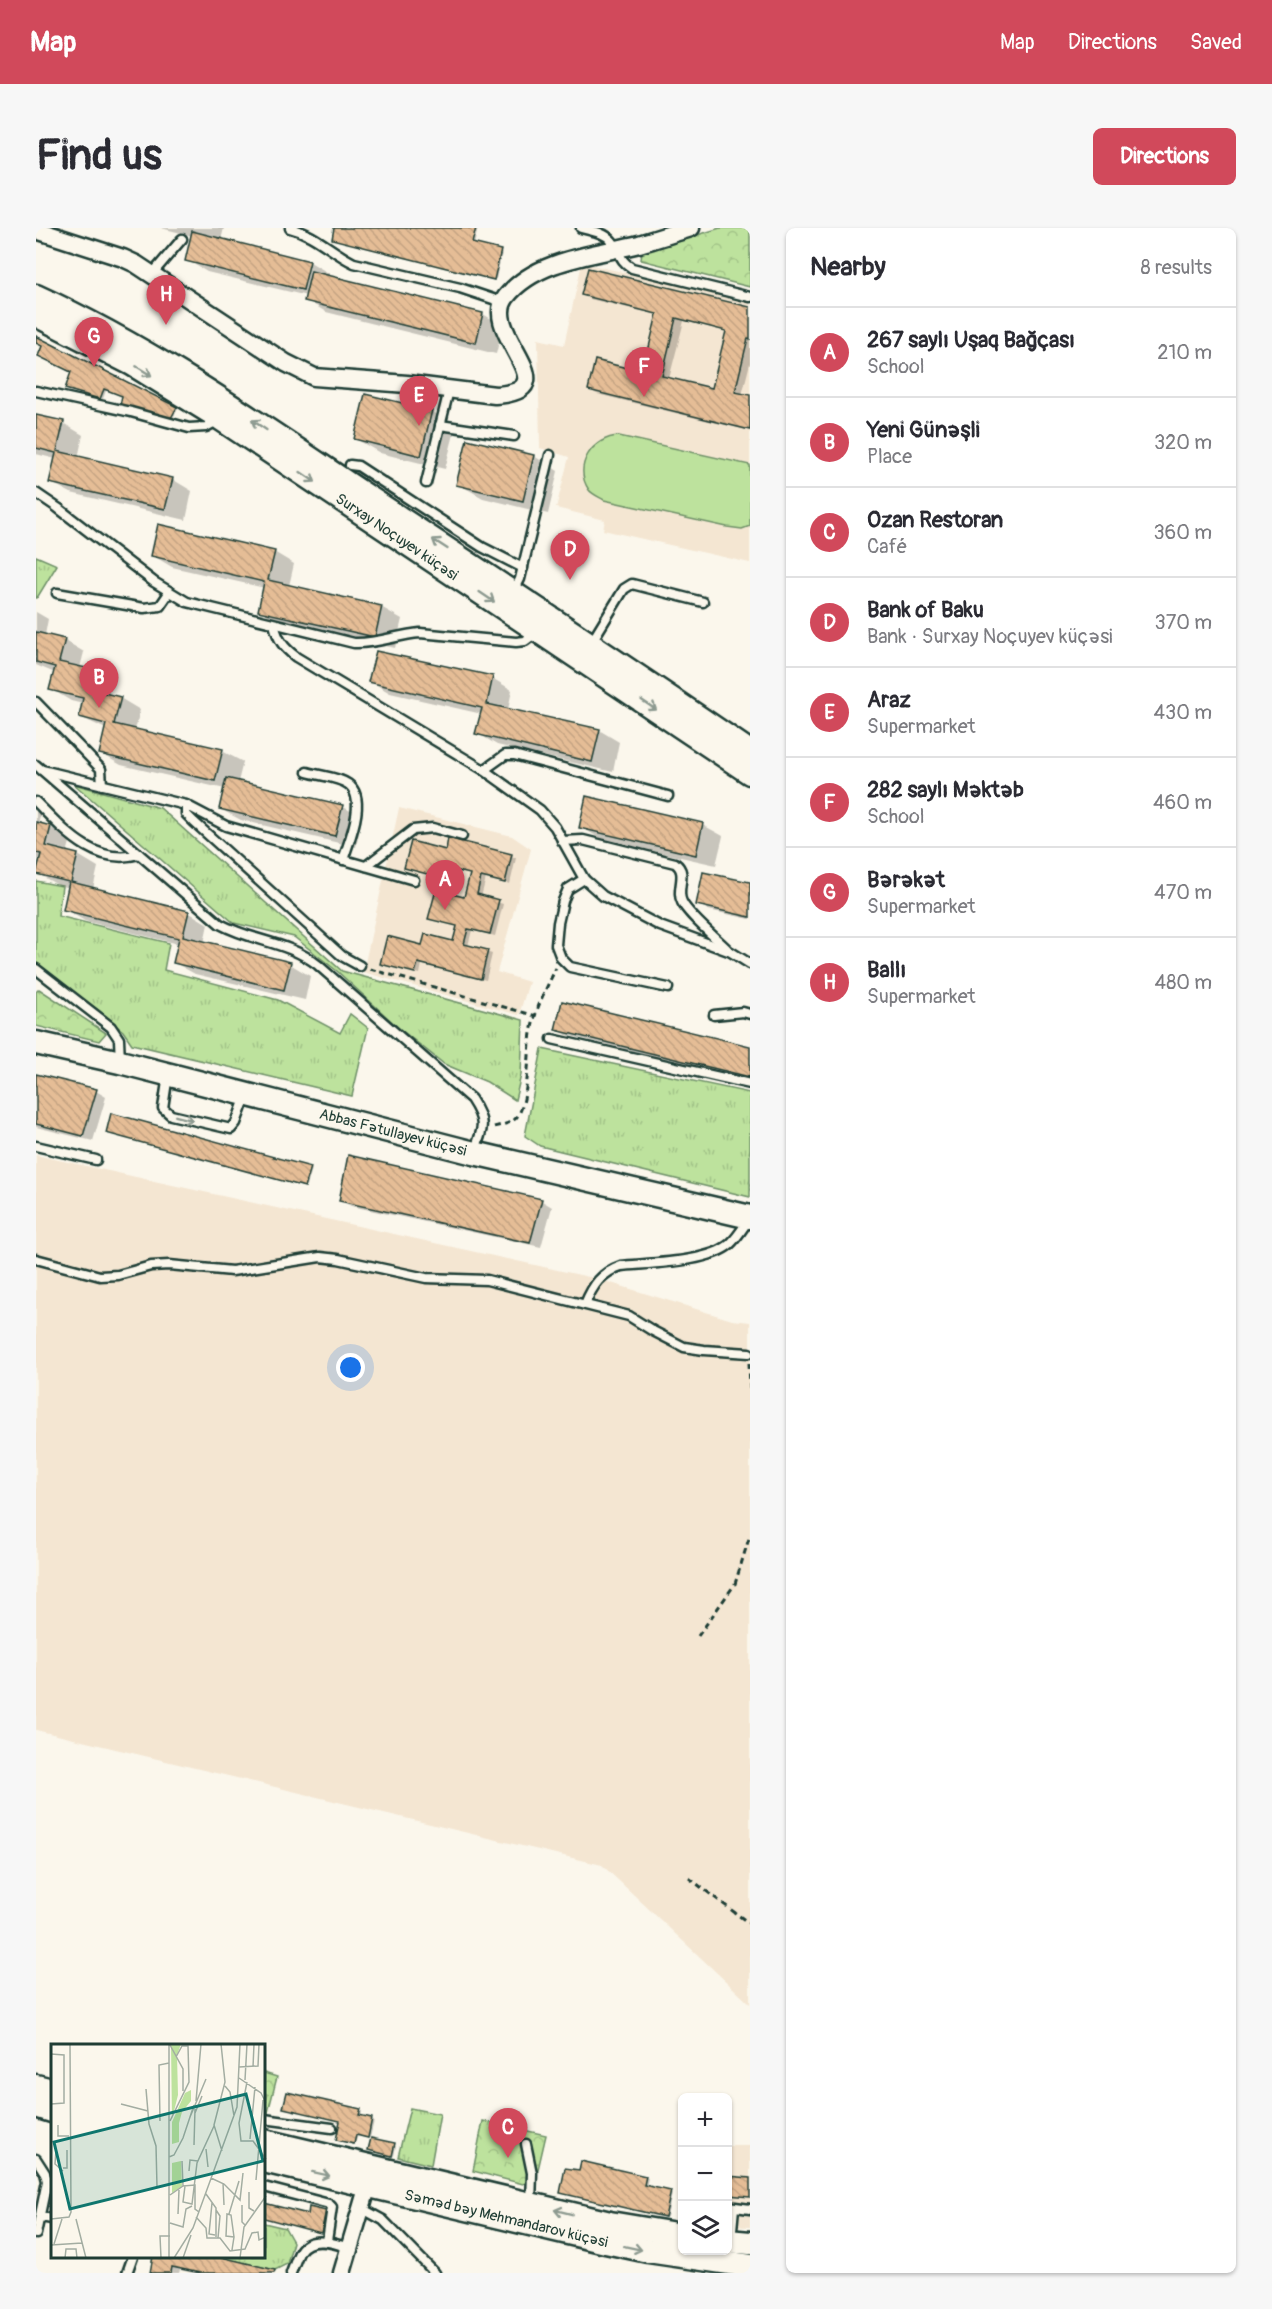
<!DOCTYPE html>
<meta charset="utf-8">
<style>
body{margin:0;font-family:Pangolin,sans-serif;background:#f7f7f7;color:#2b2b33}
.controls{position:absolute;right:18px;bottom:18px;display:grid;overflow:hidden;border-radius:9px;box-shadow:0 2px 4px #0004}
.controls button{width:54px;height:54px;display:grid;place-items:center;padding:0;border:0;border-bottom:2px solid #e1e1e2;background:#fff;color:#2b2b33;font:30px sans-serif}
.you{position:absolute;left:315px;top:1140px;width:21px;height:21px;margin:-15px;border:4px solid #fff;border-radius:50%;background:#1a73e8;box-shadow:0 0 0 9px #1a73e833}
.badge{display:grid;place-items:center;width:39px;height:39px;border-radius:50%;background:#d1495b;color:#fff;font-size:20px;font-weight:700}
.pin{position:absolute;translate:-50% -50px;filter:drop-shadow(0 2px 3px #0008)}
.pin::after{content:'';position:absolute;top:32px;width:21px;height:18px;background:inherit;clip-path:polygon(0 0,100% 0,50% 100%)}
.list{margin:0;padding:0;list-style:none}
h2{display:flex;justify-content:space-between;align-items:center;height:78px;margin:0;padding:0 24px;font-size:26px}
h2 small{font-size:20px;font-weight:400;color:#7c7c81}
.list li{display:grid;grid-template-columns:39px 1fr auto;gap:18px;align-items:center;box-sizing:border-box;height:90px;padding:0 24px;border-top:2px solid #e1e1e2}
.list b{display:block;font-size:22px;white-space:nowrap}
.list p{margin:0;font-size:20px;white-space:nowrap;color:#7c7c81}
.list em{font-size:20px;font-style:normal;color:#7c7c81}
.icon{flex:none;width:33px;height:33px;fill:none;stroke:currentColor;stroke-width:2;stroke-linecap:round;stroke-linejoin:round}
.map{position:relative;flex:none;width:714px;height:2045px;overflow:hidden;border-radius:9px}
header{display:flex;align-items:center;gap:36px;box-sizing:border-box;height:84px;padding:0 30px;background:#d1495b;color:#fff}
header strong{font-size:28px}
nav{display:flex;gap:33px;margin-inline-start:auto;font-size:21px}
.intro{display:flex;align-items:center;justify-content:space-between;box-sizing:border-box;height:144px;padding:0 36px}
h1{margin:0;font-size:42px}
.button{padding:15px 27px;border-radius:9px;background:#d1495b;color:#fff;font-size:21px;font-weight:700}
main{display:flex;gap:36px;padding:0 36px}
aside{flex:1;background:#fff;border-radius:9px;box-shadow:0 2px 4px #0004}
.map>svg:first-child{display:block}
.built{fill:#f4e6d2}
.grass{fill:url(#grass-tufts);stroke:#6e9068;stroke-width:1.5}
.park{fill:url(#park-crowns);stroke:#6e9068;stroke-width:1.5}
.pitch{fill:#bde29d;stroke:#6e9068;stroke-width:1.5}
.shadow{fill:#0003;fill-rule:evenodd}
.building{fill:url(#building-back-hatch);stroke:#1f3d34;stroke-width:1.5;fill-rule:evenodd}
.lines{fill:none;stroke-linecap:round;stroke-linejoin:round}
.lane-casing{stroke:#1f3d34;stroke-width:13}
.street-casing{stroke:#1f3d34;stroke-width:21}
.secondary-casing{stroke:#1f3d34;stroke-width:27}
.path{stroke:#1f3d34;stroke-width:3;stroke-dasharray:6 4.5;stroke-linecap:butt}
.lane{stroke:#fbf7ec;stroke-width:8}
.street{stroke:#fbf7ec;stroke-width:16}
.secondary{stroke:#fbf7ec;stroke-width:22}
.oneway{stroke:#8d9a90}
.labels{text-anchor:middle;stroke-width:5;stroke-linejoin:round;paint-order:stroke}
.street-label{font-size:15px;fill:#1f3d34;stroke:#fbf7ec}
.inset-road{fill:none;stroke:#a3ada2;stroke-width:1.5}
.view{fill:#0f766e;fill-opacity:0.15;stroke:#0f766e;stroke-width:3}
.inset-edge{fill:none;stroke:#1f3d34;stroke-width:3}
</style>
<header>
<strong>Map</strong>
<nav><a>Map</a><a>Directions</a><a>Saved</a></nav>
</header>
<div class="intro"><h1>Find us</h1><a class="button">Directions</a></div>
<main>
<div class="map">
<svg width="714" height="2045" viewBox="0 0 714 2045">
<defs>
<pattern id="grass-tufts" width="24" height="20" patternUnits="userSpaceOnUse" patternTransform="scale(1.5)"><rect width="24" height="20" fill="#bde29d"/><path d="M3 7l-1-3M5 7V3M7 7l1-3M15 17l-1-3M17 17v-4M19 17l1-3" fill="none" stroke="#a2c388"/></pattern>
<pattern id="park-crowns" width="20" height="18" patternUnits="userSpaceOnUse" patternTransform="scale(1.5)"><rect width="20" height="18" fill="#bde29d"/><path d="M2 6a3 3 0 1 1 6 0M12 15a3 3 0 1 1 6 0" fill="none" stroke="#a2c388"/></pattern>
<pattern id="building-back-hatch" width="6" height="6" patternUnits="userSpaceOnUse" patternTransform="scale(1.5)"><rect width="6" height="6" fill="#e5bd96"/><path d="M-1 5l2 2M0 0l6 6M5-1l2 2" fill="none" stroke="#c4a382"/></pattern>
</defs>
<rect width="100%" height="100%" fill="#fbf7ec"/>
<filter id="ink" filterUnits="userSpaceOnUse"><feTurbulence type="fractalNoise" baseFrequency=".0167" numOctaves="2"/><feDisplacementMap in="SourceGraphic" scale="12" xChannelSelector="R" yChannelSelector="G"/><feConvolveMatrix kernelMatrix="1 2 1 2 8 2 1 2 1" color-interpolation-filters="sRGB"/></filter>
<g filter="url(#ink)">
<g class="built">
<polygon points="594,34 714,63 714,335 567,302 569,292 520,280 533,229 504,220 502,111 528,117 546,35 591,45"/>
<polygon points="363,580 476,608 495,621 461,744 493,754 483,787 327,744"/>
<polygon points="0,927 562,1051 696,1092 714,1094 714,1776 566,1637 0,1502"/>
<polygon points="692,1918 714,1918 714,1999 692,1998"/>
</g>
<g class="grass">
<polygon points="0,328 21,337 1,370 0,370"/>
<polygon points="38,556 124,580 306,743 487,792 485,847 479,872 451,854 408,836 364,801 301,743 258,709 198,695"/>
<polygon points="0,653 26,658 22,688 133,715 128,742 242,772 304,805 314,786 332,800 316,868 96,816 87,803 0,734"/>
<polygon points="506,821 714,865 714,969 504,918 489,908"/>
<polygon points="374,1880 404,1886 395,1937 362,1929"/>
<polygon points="228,1995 249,2000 257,2014 251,2036 239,2042 181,2029 228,2028"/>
</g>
<g class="park">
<polygon points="684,0 714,0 714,59 605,32 606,24"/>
<polygon points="3,761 70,805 63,813 0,798 0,764"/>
<polygon points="228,1845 241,1849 228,1900"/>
<polygon points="447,1893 510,1907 500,1950 487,1956 437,1943"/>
</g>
<path class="pitch" d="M 583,208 L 714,237 L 714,298 L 706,301 L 691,299 L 568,272 C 563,269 556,266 553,262 C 536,238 557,209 583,208 Z"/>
<g class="shadow">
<polygon points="125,0 188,0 185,12 274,34 294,46 293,49 447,86 467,98 460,126 290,84 270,72 271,68 171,44 151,32 157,8"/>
<polygon points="300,0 442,0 438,17 466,25 460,51 299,11"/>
<path d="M 547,67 L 714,81 L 714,135 L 706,167 L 714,169 L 714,203 L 561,166 L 554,162 L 608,146 L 622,87 L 554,71 ZM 648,93 L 692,104 L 677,162 L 633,151 Z"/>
<polygon points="0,109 142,181 137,190 87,177 88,168 71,160 67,171 32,161 37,144 8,118 0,113"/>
<polygon points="395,183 420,198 409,241 344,225 320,211"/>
<polygon points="0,189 27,195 47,207 42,230 136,251 156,263 150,292 35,265 14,254 20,231 0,226"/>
<polygon points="498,228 522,243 512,286 447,270 422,256"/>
<polygon points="238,324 258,336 253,358 345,379 366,391 359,420 244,394 223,382 229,360 136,339 116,327"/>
<polygon points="0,384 12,391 9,407 28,412 48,424 44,440 55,443 75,454 72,467 84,470 104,482 99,502 186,523 207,534 202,554 306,578 326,590 320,619 205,592 184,581 189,561 85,537 64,525 70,501 44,489 47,476 35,473 15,461 19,445 0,437"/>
<polygon points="456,450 476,462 472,482 563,502 583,514 577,544 461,517 441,505 446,486 354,465 334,453"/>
<polygon points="0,581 5,583 2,596 14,599 35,611 31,625 42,627 62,639 57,661 152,684 172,696 168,715 254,736 274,748 269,772 159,746 139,735 143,716 49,693 28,681 34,660 22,657 2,646 5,632 0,630"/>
<polygon points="667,597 687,608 680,637 565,611 545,599"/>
<polygon points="411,623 475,628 480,630 474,656 450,650 445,669 467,676 459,708 436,702 432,718 456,726 450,752 386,736 384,746 346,735 387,719 419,715 423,699 394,690 429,671 435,647 410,640 408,650 370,639"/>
<polygon points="714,656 714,691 672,682 662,676"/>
<polygon points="520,801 714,819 714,851 531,807"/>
<polygon points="0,848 60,863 70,869 57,913 0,899"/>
<polygon points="73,906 274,940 276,941 271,958"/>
<polygon points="313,929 506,973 516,979 505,1019 315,978 304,972"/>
<polygon points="228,1864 233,1866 230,1877 228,1876"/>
<polygon points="324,1882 326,1883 325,1889 338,1893 334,1910 322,1907 319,1916 304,1912"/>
<polygon points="336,1911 360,1918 358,1928 335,1922"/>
<polygon points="546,1935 612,1950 610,1959 636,1966 631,1989 527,1965 544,1944"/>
<polygon points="228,1977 273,1988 289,1984 291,1985 286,2004 228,1990"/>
<polygon points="119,2028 238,2043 241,2045 158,2045 144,2042 143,2045 115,2045"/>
</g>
<g class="building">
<polygon points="298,0 440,0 436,15 465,22 458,52 296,11"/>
<polygon points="156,3 274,33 267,62 149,33"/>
<path d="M 552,40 L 714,79 L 714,111 L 712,110 L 699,164 L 714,167 L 714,202 L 552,162 L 559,132 L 607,144 L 621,86 L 545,67 ZM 640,90 L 690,103 L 676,160 L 626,148 Z"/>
<polygon points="275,43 447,85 440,115 268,73"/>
<polygon points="0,108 141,179 135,190 84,177 86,168 68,161 64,171 29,161 35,144 2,128 6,118 0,115"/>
<polygon points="329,166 396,182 385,228 318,211"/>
<polygon points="0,187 28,193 21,223 137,250 129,281 13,255 20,225 0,220"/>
<polygon points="431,211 498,227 487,273 420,257"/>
<polygon points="122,296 239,323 232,352 346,378 339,409 222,383 228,354 115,328"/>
<polygon points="0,404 29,411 23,434 55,441 51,461 85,469 78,496 187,521 179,553 63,526 70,496 43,489 47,470 13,462 19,439 0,434"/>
<polygon points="340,423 457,448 451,476 564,501 556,534 439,506 446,480 332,454"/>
<polygon points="190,550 307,577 299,608 183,581"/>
<polygon points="550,568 667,595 660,627 543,600"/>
<polygon points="0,594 15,598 10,618 42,626 35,654 153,683 147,708 255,734 248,762 137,735 143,710 27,682 33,654 0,646 5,626 0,625"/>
<polygon points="412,610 476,626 469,655 445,649 441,666 463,672 454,706 432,701 428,716 452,722 445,751 382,735 379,745 344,736 351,708 386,717 389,706 417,713 421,698 392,691 400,662 428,669 434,646 405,639 403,649 368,640 375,613 410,622"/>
<polygon points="667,644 714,654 714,689 660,677"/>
<polygon points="526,773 714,818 714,849 519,802"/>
<polygon points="0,846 61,861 47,908 0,896"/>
<polygon points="75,885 275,939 269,959 70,905"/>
<polygon points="312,927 506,971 494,1015 303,973"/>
<polygon points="251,1864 325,1881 323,1887 336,1890 332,1910 320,1907 318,1916 300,1912 304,1893 247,1880"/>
<polygon points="335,1910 359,1915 356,1928 332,1922"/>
<polygon points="545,1933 610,1948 608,1957 635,1963 629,1989 524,1965 529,1940 543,1942"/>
<polygon points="692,1948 714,1950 714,1969 692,1967"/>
<polygon points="228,1975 272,1986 273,1979 290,1983 285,2005 228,1990"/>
<polygon points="117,2028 181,2028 239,2042 238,2045 164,2045 136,2039 135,2045 114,2045"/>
</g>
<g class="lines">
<defs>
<g id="lane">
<path d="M 254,0 C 279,6 295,24 318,35 L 424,60 L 466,74"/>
<path d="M 545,0 C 556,3 568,4 576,13 C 586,24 581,31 596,40 L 714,69"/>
<polyline points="117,45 146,11"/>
<polyline points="0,163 95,184 153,200 170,199 183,192"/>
<polyline points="404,197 478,208"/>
<polyline points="314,237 322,238 446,319 487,340"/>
<polyline points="390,255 413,162"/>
<path d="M 0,265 L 22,280 L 118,354 L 151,374 L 318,415 C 341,416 361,407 384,405 L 480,414 L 489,413 L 501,404"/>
<polyline points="478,363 484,351 514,227"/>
<polyline points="21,365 108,380 124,378 133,365"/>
<path d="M 238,396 C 242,412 247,419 260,429 L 448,542 L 504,582 L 519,599 L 548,651 L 567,668 L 624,698 L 695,724 L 714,736"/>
<polyline points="555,415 588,361 596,356 667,374"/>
<polyline points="0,474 65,541 66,557"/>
<polyline points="0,537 103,626"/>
<polyline points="6,542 150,577 190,598 378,652"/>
<polyline points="448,542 469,527 478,527 632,568"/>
<path d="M 271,544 C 284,548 302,549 312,556 C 332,570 313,613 307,632"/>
<path d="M 0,574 C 28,602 59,639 103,626 L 184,696 C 217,714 252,713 282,737 L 435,871 C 450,894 448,899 438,924"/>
<polyline points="150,577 150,586 158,594 306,728 324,738"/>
<path d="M 526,613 L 547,612 L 639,635 C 653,645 639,661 646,674 C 652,687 681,711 692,722"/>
<polyline points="330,638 377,602 397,600 426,608"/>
<polyline points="548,651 532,661 527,673 522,695 520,717 525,730 534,739 632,760"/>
<polyline points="0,741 75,799 83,811 84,834"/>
<polyline points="678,787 707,784 714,786"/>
<polyline points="516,811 714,856"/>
<polyline points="132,847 127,880 135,887 195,901 200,895 210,868"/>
<polyline points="0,918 60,932"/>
<polyline points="0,1031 64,1048 82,1047 115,1038 133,1037 196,1043 284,1029 302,1031 390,1050 451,1052 593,1088 617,1103 648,1119 668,1122 713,1125"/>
<path d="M 549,1076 C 557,1057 565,1045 585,1038 C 614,1035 672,1035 694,1016 C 702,1009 708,998 714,990"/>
<polyline points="228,1891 296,1900"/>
<polyline points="490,1916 496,1945 495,1975"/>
<polyline points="0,1931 9,1945 11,1953 0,2006"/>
<polyline points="228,1959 293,1976 296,1979 291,2013"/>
<polyline points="692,1978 714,1981"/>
<polyline points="325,1980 347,1992 399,2045"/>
<polyline points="5,1989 16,1991"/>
<polyline points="695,2013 698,1980"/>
<polyline points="91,2045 97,2028"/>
<path d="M 255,2045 C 258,2038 260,2030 264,2023 C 274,2007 299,2015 313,2020"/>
</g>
<g id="street">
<path d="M 0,2 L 87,30 L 100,36 L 250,135 L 278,149 L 371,156 L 459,167 C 536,163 443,104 470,69 C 500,31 559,27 603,16 C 620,11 638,5 655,0"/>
<polyline points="306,2045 335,1947"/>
</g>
<g id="secondary">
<path d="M 0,68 C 116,121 220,194 326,265 C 455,350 585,436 714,524"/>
<path id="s1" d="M 0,87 L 96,136 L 185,191 L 714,545"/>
<path id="s2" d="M 0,815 L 84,834 L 438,925 L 714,989"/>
<polyline points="0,1858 16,1862"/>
<polyline points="0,1878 16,1883"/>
<polyline points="228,1913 574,1995 646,2007"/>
<path id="s3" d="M 228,1933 L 570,2014 L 612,2023 L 714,2038"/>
<polyline points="692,2013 714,2015"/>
</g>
</defs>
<use href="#lane" class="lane-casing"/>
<use href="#street" class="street-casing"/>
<use href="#secondary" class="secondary-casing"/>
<g class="path">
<polyline points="334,741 500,788"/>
<path d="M 458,899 C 464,897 474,896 479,891 C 493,879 492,824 495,805 C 499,781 510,761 520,740"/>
<polyline points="713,1135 714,1160"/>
<polyline points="662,1408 699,1356 714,1307"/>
<polyline points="653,1650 714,1696"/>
</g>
<use href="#lane" class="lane"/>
<use href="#street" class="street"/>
<use href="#secondary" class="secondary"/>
</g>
<defs><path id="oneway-shaft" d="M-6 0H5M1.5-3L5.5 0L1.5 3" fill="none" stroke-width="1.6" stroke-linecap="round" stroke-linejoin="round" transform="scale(1.5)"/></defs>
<g class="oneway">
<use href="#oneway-shaft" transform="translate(108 143) rotate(32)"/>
<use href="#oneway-shaft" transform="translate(223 197) rotate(-146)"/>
<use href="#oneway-shaft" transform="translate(272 249) rotate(34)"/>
<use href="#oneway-shaft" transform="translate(404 316) rotate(-147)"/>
<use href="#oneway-shaft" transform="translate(451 369) rotate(34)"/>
<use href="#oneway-shaft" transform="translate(613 477) rotate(34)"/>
<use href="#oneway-shaft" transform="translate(148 890) rotate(14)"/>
<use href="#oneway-shaft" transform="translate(285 1946) rotate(13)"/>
<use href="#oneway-shaft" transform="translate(527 1984) rotate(-166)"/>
<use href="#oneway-shaft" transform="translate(597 2020) rotate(12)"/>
</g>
</g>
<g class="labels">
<g class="street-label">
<text dy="5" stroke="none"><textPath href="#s1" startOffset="424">Surxay Noçuyev küçəsi</textPath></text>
<text dy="5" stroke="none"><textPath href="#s2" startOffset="368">Abbas Fətullayev küçəsi</textPath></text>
<text dy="5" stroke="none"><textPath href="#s3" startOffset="249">Səməd bəy Mehmandarov küçəsi</textPath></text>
</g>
</g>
<g transform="translate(15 1816)">
<rect width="214" height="214" fill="#fbf7ec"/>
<path d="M 140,46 L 140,57 L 131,68 L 128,79 L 128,98 L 121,100 L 121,78 L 134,49 ZM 130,117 L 131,142 L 121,149 L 121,119 Z" fill="#bde29d"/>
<path d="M 120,0 L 130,0 L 126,11 L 127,51 L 121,75 Z" fill="#bde29d"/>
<path class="inset-road" d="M 118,0 L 118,214M 170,0 L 174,38 L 163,81 L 171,107M 119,1 L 132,25 L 132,47M 0,10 L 13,11 L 13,59 L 0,60M 188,23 L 207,22 L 208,0M 202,23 L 203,0M 188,34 L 210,49 L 215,59M 194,36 L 196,0M 196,38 L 188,79 L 190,97 L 202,97 L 215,115M 174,42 L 179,48 L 183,72M 95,45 L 98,80 L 105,102 L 106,143M 145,57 L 150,0M 70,60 L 97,67M 144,69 L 151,52M 139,73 L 155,35M 109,77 L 108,21 L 118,19M 119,77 L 138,38 L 137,2 L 131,2 L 125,13M 7,81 L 7,92 L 18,92M 199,95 L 204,43M 143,101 L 144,65M 155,105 L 157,123M 5,106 L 4,120 L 12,127M 118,113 L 123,111 L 132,94 L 143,61M 131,117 L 132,142M 12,124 L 16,124 L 16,106M 138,127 L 139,116 L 147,117M 160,134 L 173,140 L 189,156 L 192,129M 205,136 L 212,56M 172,139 L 173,161M 134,142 L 132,158 L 141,160 L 146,119 L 163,82M 198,148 L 198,164 L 203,167M 155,150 L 165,164 L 165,193M 119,151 L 132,142 L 144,141 L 144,165 L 148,168M 161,159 L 158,190 L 164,191M 191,161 L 191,178 L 194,181M 165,166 L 169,172 L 167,194M 127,170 L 128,146M 178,170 L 188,137M 145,173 L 155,184 L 156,194 L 169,194 L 179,207 L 194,205 L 201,189 L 207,188 L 208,196 L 215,193M 0,175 L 18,173 L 20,168 L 19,0M 25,175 L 35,214M 119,179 L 132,183 L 135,165 L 141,162M 3,200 L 11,175M 0,201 L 31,199M 181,206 L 183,193 L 180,171 L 176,170 L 175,192 L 183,193M 14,214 L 15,205 L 25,205 L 26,214M 110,214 L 109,192 L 119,192M 123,214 L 142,184 L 186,63 L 189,0M 132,214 L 140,191M 189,214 L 193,183 L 215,152"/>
<path class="view" d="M 195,50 L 212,117 L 19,165 L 3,98 Z"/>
<rect width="214" height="214" class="inset-edge"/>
</g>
</svg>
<div class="controls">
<button>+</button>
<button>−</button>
<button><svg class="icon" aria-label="layers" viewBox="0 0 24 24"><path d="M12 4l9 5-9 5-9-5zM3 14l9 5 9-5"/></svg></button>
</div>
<div class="you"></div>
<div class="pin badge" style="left:409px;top:682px">A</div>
<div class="pin badge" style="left:63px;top:480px">B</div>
<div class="pin badge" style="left:472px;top:1930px">C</div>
<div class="pin badge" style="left:534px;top:352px">D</div>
<div class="pin badge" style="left:383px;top:198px">E</div>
<div class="pin badge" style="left:608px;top:169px">F</div>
<div class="pin badge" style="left:58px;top:139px">G</div>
<div class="pin badge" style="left:130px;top:97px">H</div>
</div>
<aside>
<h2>Nearby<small>8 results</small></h2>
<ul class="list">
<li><span class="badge">A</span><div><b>267 saylı Uşaq Bağçası</b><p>School</p></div><em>210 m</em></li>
<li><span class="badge">B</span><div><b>Yeni Günəşli</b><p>Place</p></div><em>320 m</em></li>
<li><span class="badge">C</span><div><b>Ozan Restoran</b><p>Café</p></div><em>360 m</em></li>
<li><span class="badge">D</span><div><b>Bank of Baku</b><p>Bank · Surxay Noçuyev küçəsi</p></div><em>370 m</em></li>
<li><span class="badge">E</span><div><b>Araz</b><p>Supermarket</p></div><em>430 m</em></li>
<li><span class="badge">F</span><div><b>282 saylı Məktəb</b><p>School</p></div><em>460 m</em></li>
<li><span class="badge">G</span><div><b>Bərəkət</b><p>Supermarket</p></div><em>470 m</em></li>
<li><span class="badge">H</span><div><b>Ballı</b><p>Supermarket</p></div><em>480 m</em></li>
</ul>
</aside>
</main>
